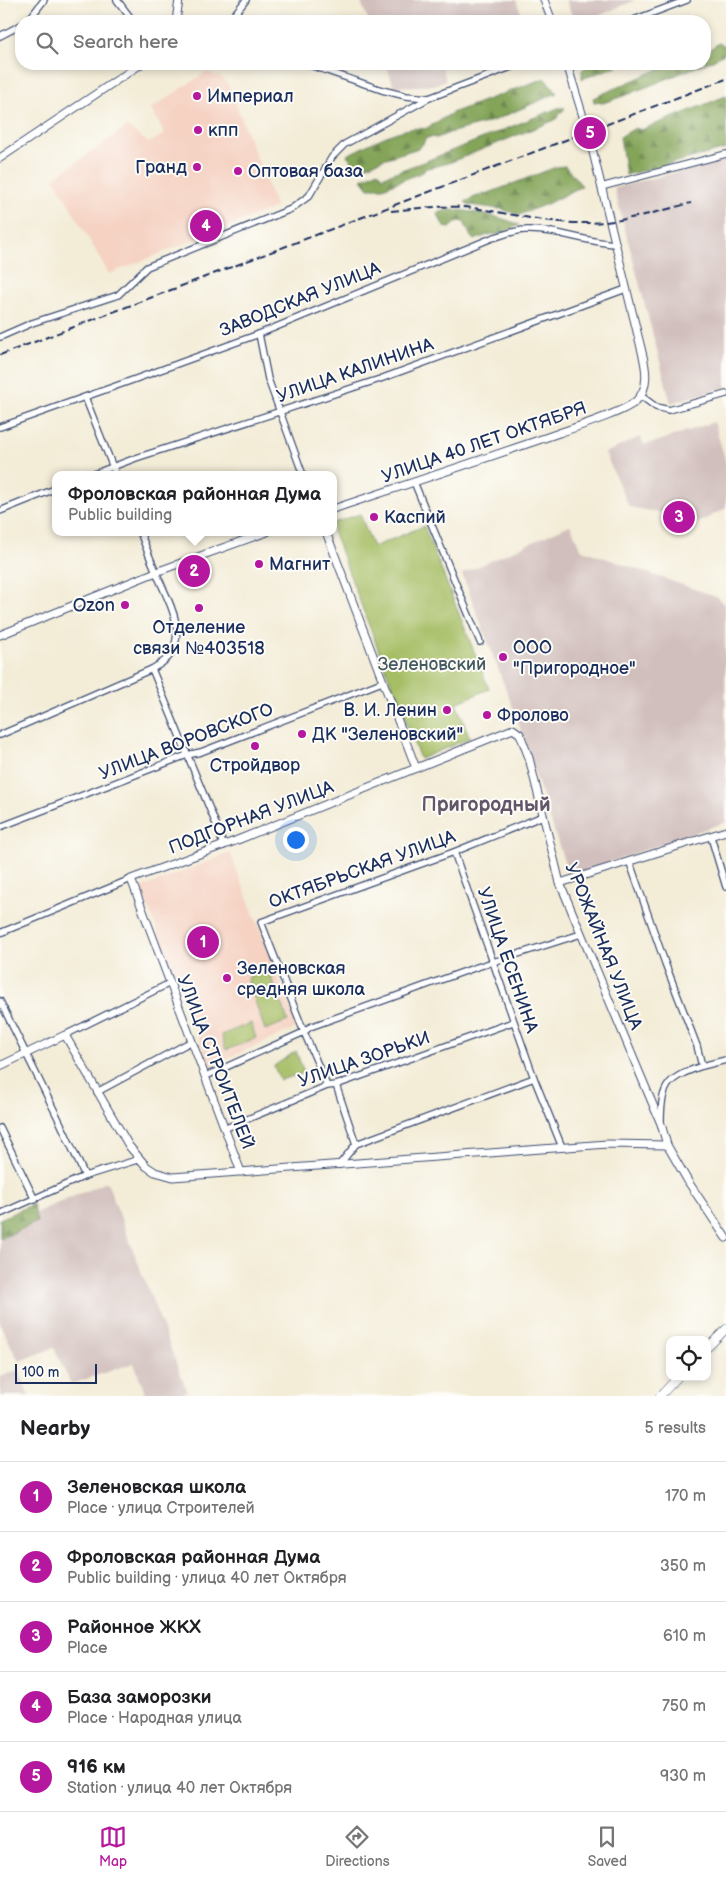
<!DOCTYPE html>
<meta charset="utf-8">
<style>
body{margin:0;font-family:"Balsamiq Sans",sans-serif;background:#f2f2f2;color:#202124}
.controls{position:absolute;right:15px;bottom:15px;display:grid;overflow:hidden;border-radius:10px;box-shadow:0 2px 8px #0003}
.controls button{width:45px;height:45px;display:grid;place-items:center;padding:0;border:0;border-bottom:1px solid #e0e0e0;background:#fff;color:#202124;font:25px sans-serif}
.scale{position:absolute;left:15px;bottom:12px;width:82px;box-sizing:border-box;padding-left:5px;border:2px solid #1b2f5e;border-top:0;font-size:14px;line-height:18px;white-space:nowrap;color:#1b2f5e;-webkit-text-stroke:4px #fdfcf7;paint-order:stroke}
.you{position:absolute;left:295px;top:839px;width:18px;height:18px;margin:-12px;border:4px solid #fff;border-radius:50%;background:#1a73e8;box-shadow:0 0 0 8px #1a73e833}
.badge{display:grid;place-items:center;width:32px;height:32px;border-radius:50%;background:#b5179e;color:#fff;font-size:16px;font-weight:700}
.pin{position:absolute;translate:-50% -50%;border:2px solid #fff;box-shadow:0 1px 5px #0006}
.popup{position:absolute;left:52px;top:471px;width:285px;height:65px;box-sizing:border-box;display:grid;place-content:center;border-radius:10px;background:#fff;filter:drop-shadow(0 1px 4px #0005);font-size:16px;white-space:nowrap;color:#757577}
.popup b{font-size:19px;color:#202124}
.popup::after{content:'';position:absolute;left:50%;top:100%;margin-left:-10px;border:10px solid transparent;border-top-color:#fff}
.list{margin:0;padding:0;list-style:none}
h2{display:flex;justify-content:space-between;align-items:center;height:65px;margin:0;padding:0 20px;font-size:21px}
h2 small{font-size:16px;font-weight:400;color:#757577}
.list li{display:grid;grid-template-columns:32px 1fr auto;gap:15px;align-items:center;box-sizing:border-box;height:70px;padding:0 20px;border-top:1px solid #e0e0e0}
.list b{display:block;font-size:19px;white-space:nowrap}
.list p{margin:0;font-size:16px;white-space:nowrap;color:#757577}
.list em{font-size:16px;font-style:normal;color:#757577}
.icon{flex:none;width:28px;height:28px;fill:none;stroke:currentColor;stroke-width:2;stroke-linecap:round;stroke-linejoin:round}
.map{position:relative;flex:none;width:726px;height:1396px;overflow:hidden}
.search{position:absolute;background:#fff;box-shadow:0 2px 8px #0003;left:15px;right:15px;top:15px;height:55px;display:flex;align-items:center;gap:12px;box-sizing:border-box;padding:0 18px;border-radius:20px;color:#757577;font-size:19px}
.sheet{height:415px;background:#fff}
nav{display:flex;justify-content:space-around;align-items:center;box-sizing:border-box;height:70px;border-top:1px solid #e0e0e0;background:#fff;font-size:14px;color:#757577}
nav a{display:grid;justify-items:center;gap:2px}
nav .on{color:#b5179e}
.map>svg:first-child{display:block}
.built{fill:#f5d2c2}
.industrial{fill:#d1bfbd}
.forest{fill:url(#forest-firs);stroke:#506a5c}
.park{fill:#a5bd63;stroke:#607660}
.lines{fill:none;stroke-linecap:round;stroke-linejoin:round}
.minor-casing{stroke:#3b4b70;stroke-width:8}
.tertiary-casing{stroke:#3b4b70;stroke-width:9}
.secondary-casing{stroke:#3b4b70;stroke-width:9}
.minor{stroke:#fff;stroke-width:5.5}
.tertiary{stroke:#fff;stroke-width:7}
.secondary{stroke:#fff;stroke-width:8}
.rail{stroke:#1b2f5e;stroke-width:2;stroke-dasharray:8 4;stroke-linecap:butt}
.poi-dot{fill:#b5179e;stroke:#fdfcf7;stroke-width:2}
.labels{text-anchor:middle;stroke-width:4;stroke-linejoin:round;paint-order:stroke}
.poi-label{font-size:18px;fill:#1b2f5e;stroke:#fdfcf7;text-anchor:start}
.street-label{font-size:18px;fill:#1b2f5e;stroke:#fdfcf7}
.park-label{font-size:18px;fill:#445a60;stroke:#fdfcf7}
.quarter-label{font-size:20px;font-weight:bold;fill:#63566a;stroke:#fdfcf7}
</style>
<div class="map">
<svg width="726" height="1396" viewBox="0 0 726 1396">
<defs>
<pattern id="forest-firs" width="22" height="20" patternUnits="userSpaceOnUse" patternTransform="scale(1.25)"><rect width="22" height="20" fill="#84a459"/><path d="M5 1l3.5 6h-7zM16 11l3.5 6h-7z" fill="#6b864d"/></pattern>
</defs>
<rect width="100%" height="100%" fill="#fdfcf7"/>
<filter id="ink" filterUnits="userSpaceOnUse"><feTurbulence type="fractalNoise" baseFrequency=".02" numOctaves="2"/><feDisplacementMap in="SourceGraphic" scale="10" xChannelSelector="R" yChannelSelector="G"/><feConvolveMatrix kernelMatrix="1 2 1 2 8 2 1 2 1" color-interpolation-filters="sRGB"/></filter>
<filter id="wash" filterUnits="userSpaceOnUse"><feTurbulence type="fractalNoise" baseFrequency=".0096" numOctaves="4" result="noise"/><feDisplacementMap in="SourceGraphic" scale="20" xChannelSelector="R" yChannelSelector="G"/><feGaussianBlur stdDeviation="1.12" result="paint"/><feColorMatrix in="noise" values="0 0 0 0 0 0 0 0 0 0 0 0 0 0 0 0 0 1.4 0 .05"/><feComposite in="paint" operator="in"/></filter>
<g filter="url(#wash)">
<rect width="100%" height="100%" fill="#f3ecd7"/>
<g class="built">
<polygon points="206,72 221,77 228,84 276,207 109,274 54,178 127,127 149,143 165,134 151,109"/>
<polygon points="230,853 298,1027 210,1066 141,888"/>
</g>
<g class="industrial">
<polygon points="360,0 516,0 523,18 514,21 369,21"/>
<polygon points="566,0 635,0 587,21 574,21"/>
<polygon points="386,64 441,64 446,80 434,85 394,87"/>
<polygon points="726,160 726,387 671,403 614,188"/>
<polygon points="714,422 726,462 726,508 679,533 668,514 629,507 605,453 640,437 644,444 653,443"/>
<polygon points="570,525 582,550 717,597 725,606 726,822 569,876 515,713 462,574"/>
<polygon points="107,1182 187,1391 176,1396 146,1396 134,1363 71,1384 54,1348 19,1361 0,1324 0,1228"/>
<polygon points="19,1370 29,1396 0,1396 0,1376"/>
</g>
<g class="forest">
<polygon points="719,43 724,45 725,47 724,54 711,61 629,94 603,103 594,102 593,98 670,64 705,64 705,52"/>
<polygon points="589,64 622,64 582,79 582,70"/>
<path d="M 545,78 L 557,93 L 493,121 L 449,133 L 437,138 L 430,137 L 425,139 L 423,144 L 419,148 L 383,159 L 358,170 L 347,155 C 368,145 403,124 425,129 L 454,112 Z"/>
<polygon points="726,96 726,149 626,175 620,137 635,128 641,130"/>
<polygon points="558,108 565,108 555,120 451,162 434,167 426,168 423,172 383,188 369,188 362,179 378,171 382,177 426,161"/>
<polygon points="565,166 582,186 549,203 519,215 501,209 469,205 465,202 475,197 494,191 556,167"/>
<path d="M 447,210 C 464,209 504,217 519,225 L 500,235 L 491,234 L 474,240 L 471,237 L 464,222 L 458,221 L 450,228 L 444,227 L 437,213 Z"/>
<polygon points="33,1204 37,1222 0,1239 0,1219"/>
</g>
<g class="park">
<polygon points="360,514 373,547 424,526 489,689 456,703 470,738 420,759 333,531 333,523"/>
<polygon points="268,969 288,1021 265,1030 247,978"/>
<polygon points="251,1023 256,1038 226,1050 221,1035"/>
<polygon points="296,1051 304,1073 280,1080 274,1066"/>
</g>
</g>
<g filter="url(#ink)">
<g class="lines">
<defs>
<g id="minor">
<polyline points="117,0 133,21"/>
<polyline points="28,21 44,0"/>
<polyline points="229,21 246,0"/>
<polyline points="631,21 687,0"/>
<polyline points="0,36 21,25"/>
<polyline points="307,64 382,90 406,96 429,98 519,64"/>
<polyline points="601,187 726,154"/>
<polyline points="259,334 268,379 303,475"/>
<polyline points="0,337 32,323 118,295 147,267 291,209 309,196 332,157 345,144 429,98"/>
<polyline points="641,396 656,407 669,410 726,394"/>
<polyline points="85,397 116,475"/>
<path d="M 0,427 L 130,381 L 259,334 L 492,238 C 503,235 515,230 526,230 C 556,229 585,242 615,244"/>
<polyline points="91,475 136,458 380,379 626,289"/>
<polyline points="414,482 480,642"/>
<polyline points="0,511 55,489"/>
<polyline points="152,669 220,834 223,846"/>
<path d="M 0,735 L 152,669 C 159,665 168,660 172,652 C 185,628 168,600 159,579 C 152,563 146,548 140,532"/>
<polyline points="0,827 187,755 201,752 382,682"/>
<polyline points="711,837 726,887"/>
<polyline points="454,852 534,1078 562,1147"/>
<path d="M 630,863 L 665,963 L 697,1046 L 702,1066 C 668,1078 661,1084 661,1121"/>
<polyline points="0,933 131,879"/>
<polyline points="0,1001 60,1122 85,1176"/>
<polyline points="65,1035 170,983"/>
<polyline points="702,1066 726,1060"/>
<polyline points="206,1076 304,1032 310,1027 474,968 581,934"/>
<polyline points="336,1085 356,1144"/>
<polyline points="327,1086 304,1032 261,922 454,852 543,816"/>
<polyline points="97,1092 192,1041"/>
<polyline points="0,1128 35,1200"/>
<polyline points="226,1128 327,1086 336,1085 513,1022"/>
<polyline points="339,1165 356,1144 534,1078"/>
<polyline points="0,1214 85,1176 140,1159"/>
</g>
<g id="tertiary">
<polyline points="544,0 552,21"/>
<polyline points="176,21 179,0"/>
<polyline points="0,158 141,64"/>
<path d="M 333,509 C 408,484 484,459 559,433 C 576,427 625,412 636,401 C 650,388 646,368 642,352 L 589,136 L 567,64"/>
<polyline points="326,532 416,768"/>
<polyline points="0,635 156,572 267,532"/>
<polyline points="560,883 726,831"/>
<polyline points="0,1066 65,1035 129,1146 146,1166 155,1172 173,1177 607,1144 667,1145 689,1183 726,1238"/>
<polyline points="241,1172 131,879 235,841 513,729 520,734 529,758 560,883 661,1124 667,1145"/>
</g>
<g id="secondary">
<polyline points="707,1348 726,1329"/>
<polyline points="660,1396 678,1377"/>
</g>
</defs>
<use href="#minor" class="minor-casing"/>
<use href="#tertiary" class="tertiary-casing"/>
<use href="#secondary" class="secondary-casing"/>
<use href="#minor" class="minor"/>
<use href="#tertiary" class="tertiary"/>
<use href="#secondary" class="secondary"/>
<g class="rail">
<path d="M 391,211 C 420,208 449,204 479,209 C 513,214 546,223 581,223 C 619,224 655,212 691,203"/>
<polyline points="0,355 726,79"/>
</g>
</g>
</g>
<g class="poi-dot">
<circle cx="197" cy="96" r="5"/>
<circle cx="198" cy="130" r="5"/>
<circle cx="197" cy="167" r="5"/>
<circle cx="238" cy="171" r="5"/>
<circle cx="374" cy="517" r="5"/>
<circle cx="259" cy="564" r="5"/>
<circle cx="125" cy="605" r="5"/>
<circle cx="199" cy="608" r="5"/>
<circle cx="503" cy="657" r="5"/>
<circle cx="447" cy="710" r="5"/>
<circle cx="487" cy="715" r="5"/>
<circle cx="302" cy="734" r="5"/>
<circle cx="255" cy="746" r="5"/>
<circle cx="227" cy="978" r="5"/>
</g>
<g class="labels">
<g class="poi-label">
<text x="207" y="102">Империал</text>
<text x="208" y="136">кпп</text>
<text x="187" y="173" text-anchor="end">Гранд</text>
<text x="248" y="177">Оптовая база</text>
<text x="384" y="523">Каспий</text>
<text x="269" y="570">Магнит</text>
<text x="115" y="611" text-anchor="end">Ozon</text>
<text x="199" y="633" text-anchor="middle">Отделение<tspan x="199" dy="21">связи №403518</tspan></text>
<text x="513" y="653">ООО<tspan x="513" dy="21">"Пригородное"</tspan></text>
<text x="437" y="716" text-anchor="end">В. И. Ленин</text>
<text x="497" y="721">Фролово</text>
<text x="312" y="740">ДК "Зеленовский"</text>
<text x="255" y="771" text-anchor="middle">Стройдвор</text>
<text x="237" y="974">Зеленовская<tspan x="237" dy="21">средняя школа</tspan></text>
</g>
<g class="street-label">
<text transform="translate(300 299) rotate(-22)" y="6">ЗАВОДСКАЯ УЛИЦА</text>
<text transform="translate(355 370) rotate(-19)" y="6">УЛИЦА КАЛИНИНА</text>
<text transform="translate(484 442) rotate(-19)" y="6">УЛИЦА 40 ЛЕТ ОКТЯБРЯ</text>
<text transform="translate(186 741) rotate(-21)" y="6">УЛИЦА ВОРОВСКОГО</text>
<text transform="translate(251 817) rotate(-21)" y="6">ПОДГОРНАЯ УЛИЦА</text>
<text transform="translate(362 869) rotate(-20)" y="6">ОКТЯБРЬСКАЯ УЛИЦА</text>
<text transform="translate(604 946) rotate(68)" y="6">УРОЖАЙНАЯ УЛИЦА</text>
<text transform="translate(508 960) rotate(71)" y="6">УЛИЦА ЕСЕНИНА</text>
<text transform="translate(364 1059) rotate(-19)" y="6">УЛИЦА ЗОРЬКИ</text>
<text transform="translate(216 1062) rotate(69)" y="6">УЛИЦА СТРОИТЕЛЕЙ</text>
</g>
<g class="park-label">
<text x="432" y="670">Зеленовский</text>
</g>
<g class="quarter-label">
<text x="486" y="811">Пригородный</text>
</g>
</g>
</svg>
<div class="controls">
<button><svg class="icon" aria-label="locate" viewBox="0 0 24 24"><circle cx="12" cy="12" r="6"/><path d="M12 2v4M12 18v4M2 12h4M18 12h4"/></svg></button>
</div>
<div class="scale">100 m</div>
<div class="you"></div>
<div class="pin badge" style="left:203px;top:942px">1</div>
<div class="pin badge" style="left:194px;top:571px">2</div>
<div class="popup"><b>Фроловская районная Дума</b>Public building</div>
<div class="pin badge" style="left:679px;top:517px">3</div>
<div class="pin badge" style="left:206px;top:226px">4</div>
<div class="pin badge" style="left:590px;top:133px">5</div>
<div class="search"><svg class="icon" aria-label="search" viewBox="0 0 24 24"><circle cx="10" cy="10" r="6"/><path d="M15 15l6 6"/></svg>Search here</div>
</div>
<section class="sheet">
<h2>Nearby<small>5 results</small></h2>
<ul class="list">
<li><span class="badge">1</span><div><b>Зеленовская школа</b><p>Place · улица Строителей</p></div><em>170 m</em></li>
<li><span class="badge">2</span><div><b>Фроловская районная Дума</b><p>Public building · улица 40 лет Октября</p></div><em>350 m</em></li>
<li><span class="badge">3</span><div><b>Районное ЖКХ</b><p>Place</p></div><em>610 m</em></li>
<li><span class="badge">4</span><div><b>База заморозки</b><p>Place · Народная улица</p></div><em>750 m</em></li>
<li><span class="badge">5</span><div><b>916 км</b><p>Station · улица 40 лет Октября</p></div><em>930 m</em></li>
</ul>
</section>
<nav>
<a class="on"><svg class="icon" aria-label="map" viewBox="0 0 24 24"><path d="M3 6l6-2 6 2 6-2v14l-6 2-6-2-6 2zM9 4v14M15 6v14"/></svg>Map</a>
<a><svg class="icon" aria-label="directions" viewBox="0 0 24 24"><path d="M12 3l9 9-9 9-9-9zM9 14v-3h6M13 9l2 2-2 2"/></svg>Directions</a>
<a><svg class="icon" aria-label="saved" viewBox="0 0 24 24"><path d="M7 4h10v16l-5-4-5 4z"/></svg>Saved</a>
</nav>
